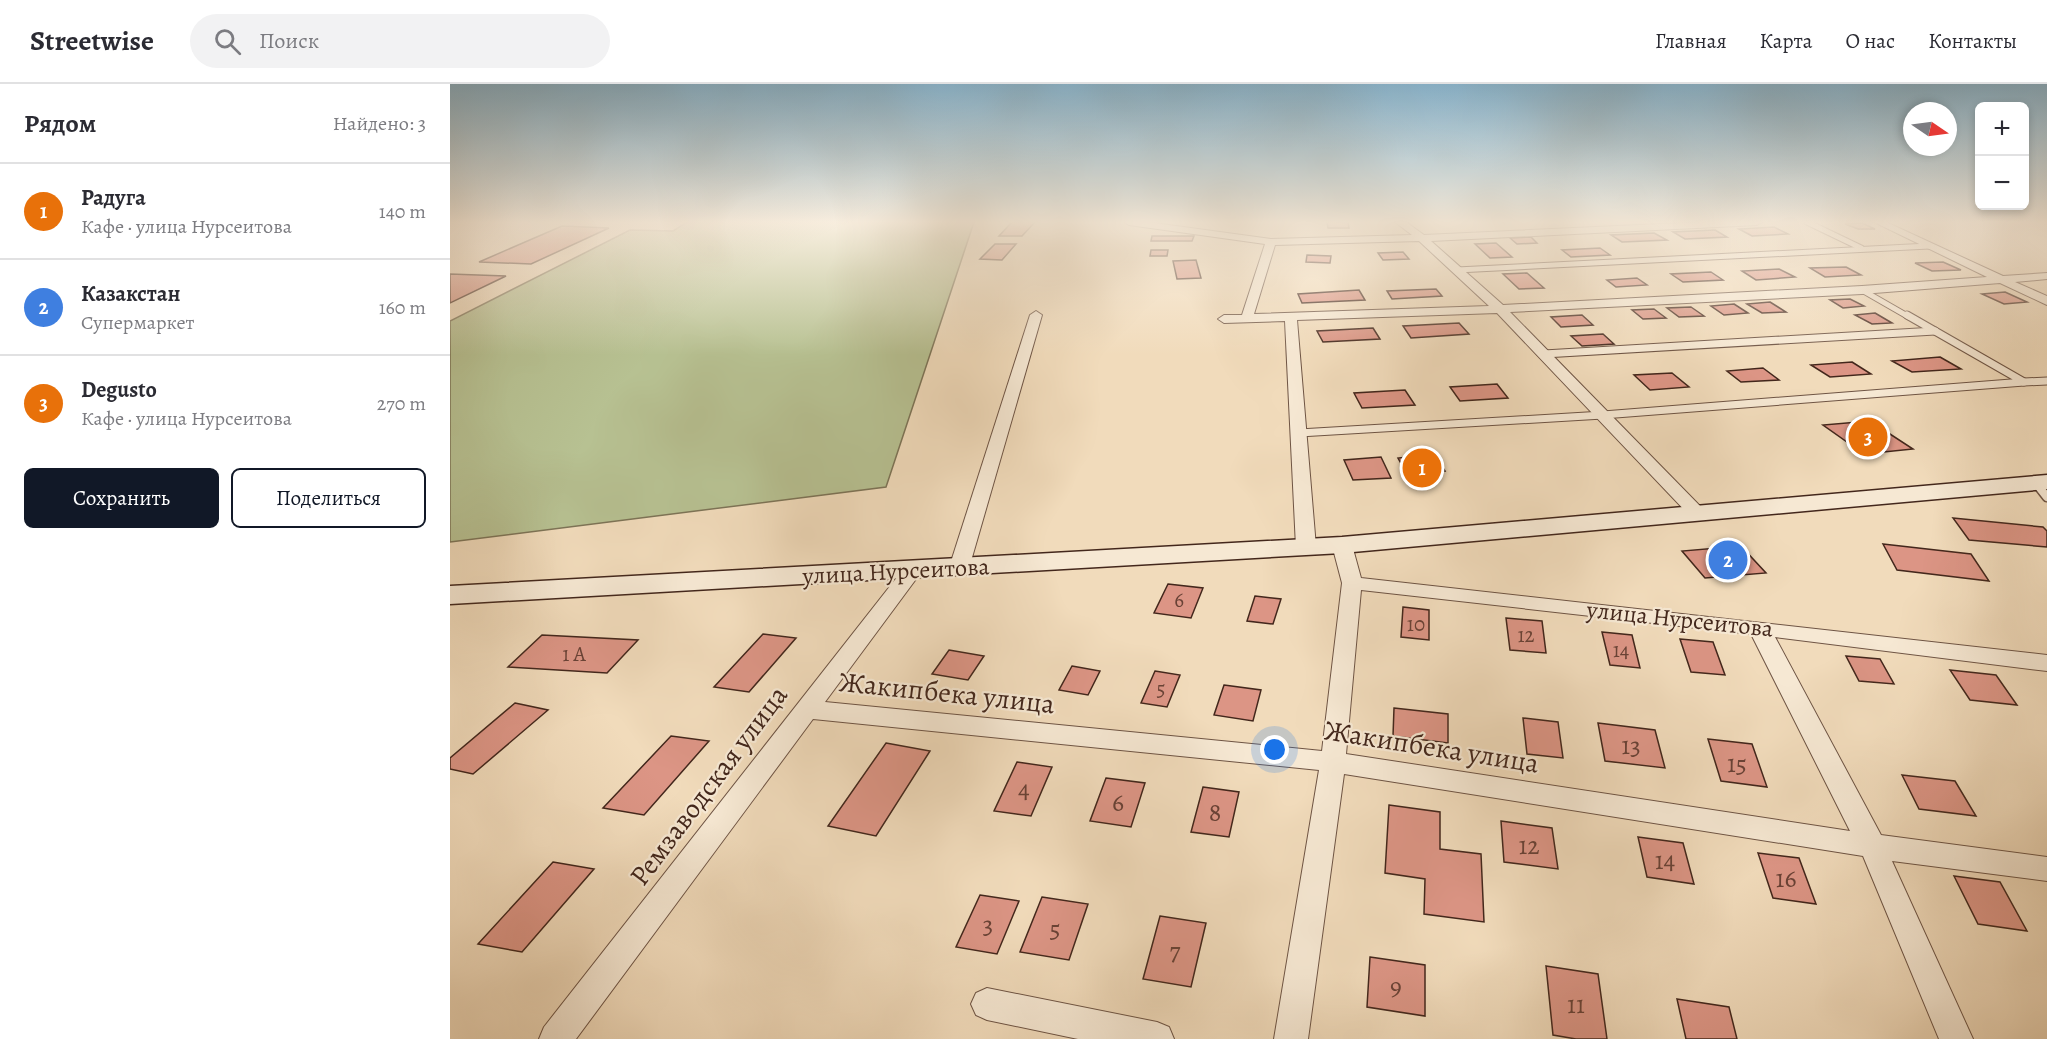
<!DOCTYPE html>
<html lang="ru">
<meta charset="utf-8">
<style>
body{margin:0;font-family:Alegreya,serif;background:#f2f2f3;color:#2b2b33}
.controls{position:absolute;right:18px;top:18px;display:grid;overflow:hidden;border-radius:9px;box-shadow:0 3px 9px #0003}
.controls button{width:54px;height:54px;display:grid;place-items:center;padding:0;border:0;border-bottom:2px solid #e1e1e2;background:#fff;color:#2b2b33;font:30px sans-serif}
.compass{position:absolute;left:1453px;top:18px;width:54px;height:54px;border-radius:50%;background:#fff;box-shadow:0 3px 9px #0003;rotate:103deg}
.you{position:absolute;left:825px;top:666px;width:21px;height:21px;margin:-15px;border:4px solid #fff;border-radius:50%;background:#1a73e8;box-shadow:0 0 0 9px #1a73e833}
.badge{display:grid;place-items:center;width:39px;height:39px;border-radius:50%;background:#111827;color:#fff;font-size:20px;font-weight:700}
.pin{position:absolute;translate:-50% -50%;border:3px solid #fff;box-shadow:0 2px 6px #0006}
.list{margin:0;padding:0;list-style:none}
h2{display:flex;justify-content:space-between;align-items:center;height:78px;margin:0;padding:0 24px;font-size:26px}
h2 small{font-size:20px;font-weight:400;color:#7c7c81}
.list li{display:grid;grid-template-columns:39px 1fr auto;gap:18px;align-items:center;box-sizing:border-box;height:96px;padding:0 24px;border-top:2px solid #e1e1e2}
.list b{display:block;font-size:22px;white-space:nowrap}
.list p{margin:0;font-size:20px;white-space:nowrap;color:#7c7c81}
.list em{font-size:20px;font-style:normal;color:#7c7c81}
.actions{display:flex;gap:12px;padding:18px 24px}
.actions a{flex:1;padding:14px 0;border:2px solid #111827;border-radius:9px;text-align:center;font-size:21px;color:#111827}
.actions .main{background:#111827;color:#fff}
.icon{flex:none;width:33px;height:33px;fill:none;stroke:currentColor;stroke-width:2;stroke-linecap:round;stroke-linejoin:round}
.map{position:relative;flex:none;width:1597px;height:955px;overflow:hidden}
header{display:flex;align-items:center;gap:36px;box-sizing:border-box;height:84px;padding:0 30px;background:#fff;border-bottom:2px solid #e1e1e2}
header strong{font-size:28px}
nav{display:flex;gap:33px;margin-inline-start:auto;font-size:21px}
.search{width:420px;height:54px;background:#f2f2f3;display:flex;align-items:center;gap:15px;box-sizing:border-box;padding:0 21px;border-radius:33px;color:#7c7c81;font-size:22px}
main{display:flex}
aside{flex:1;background:#fff}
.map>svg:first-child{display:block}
.green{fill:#b7c192;stroke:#7d7457;stroke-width:1.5}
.building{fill:#dc9585;stroke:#43271c;stroke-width:1.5}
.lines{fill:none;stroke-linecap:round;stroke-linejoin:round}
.lane-far2-casing{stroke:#6e5444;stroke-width:7}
.lane-far1-casing{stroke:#6e5444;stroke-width:9}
.lane-casing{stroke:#6e5444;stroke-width:11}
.street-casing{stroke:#6e5444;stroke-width:2}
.secondary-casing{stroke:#43271c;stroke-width:3}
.lane-far2{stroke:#f6e8d3;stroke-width:5}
.lane-far1{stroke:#f6e8d3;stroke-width:7}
.lane{stroke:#f6e8d3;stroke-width:8}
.street{fill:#f6e8d3;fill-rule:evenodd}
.secondary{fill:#f6e8d3;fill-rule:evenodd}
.labels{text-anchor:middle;stroke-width:4.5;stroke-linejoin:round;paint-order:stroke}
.number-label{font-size:21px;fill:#694236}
.street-label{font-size:24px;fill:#43271c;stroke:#f6e8d3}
.near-number-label{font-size:26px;fill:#694236}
.near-street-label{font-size:28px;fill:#43271c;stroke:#f6e8d3}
</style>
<header>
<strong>Streetwise</strong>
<div class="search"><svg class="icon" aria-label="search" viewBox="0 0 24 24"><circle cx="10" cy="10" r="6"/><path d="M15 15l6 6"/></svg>Поиск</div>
<nav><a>Главная</a><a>Карта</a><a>О нас</a><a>Контакты</a></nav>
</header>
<main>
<aside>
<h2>Рядом<small>Найдено: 3</small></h2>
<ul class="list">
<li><span class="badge" style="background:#e8710a">1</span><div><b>Радуга</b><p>Кафе · улица Нурсеитова</p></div><em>140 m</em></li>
<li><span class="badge" style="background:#3f7fe0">2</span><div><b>Казакстан</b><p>Супермаркет</p></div><em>160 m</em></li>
<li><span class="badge" style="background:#e8710a">3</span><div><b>Degusto</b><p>Кафе · улица Нурсеитова</p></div><em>270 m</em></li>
</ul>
<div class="actions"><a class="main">Сохранить</a><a>Поделиться</a></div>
</aside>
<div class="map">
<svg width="1597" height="955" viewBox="0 0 1597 955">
<rect width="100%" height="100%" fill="#f1dbbb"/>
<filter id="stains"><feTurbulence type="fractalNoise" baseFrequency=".00333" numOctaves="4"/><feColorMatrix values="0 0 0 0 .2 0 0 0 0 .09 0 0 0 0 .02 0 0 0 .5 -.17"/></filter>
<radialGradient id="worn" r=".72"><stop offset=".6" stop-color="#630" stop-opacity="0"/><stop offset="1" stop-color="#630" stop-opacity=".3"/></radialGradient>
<polygon class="green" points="237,138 524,138 436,403 0,458 0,237 180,146 223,147"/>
<g class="building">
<polygon points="562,138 585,138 572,152 549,152"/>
<polygon points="877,138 898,138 899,144 878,144"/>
<polygon points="1412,139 1425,145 1408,145 1395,140"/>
<polygon points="112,142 159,144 81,180 29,178"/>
<polygon points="1324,143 1338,150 1302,152 1289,145"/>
<polygon points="1265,146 1277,153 1235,155 1223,148"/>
<polygon points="1204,149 1217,156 1172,158 1161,151"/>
<polygon points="702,152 744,152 742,157 701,157"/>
<polygon points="1081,153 1087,159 1067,160 1060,154"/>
<polygon points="1046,159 1062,173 1040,174 1025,160"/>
<polygon points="545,160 566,160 552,176 530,175"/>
<polygon points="1150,164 1160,171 1121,173 1112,166"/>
<polygon points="701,166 718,166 717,172 700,172"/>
<polygon points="953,168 959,175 933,176 928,169"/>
<polygon points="857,171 881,172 880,179 856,178"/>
<polygon points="746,176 751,194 727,195 723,177"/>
<polygon points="1493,178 1511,186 1482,187 1465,179"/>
<polygon points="1396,183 1411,191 1375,193 1360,184"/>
<polygon points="1329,185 1345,193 1306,196 1292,187"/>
<polygon points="1261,188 1273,196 1233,198 1221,190"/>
<polygon points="1077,189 1094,204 1069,205 1053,190"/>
<polygon points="0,190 56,192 0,219"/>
<polygon points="1187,194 1197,201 1166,203 1157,196"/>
<polygon points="986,205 992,212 942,215 937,207"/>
<polygon points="909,206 915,216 852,219 848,210"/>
<polygon points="1555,208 1577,218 1554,220 1532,210"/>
<polygon points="1400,215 1414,222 1393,224 1380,216"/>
<polygon points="1320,218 1336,228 1312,229 1297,220"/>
<polygon points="1284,220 1298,229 1274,231 1261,222"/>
<polygon points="1241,223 1254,232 1229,233 1217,224"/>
<polygon points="1204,225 1216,234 1193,235 1182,226"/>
<polygon points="1425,229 1442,239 1422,240 1405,231"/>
<polygon points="1132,231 1143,241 1111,243 1101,233"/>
<polygon points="1009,239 1019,250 961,254 953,242"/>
<polygon points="923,244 930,255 873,258 867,247"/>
<polygon points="1153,250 1164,260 1132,262 1121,252"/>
<polygon points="1490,273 1511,285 1462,288 1442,277"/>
<polygon points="1402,278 1421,290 1380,293 1361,281"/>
<polygon points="1313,284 1329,296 1291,298 1277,287"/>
<polygon points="1222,289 1239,303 1200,306 1184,291"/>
<polygon points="1047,300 1058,314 1010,317 1000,303"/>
<polygon points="955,306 965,321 912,324 904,309"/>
<polygon points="1420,337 1463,365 1414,370 1373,341"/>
<polygon points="985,370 995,387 957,390 948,374"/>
<polygon points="931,373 941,394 903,396 894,376"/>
<polygon points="1503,434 1593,443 1597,447 1597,463 1519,456"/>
<polygon points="1433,460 1521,470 1539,497 1447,486"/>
<polygon points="1291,462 1316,489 1255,494 1232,467"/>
<polygon points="718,500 753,504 741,534 704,529"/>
<polygon points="805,512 831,515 823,540 797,537"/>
<polygon points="953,523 979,526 979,556 951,553"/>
<polygon points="1056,534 1092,537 1096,569 1060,566"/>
<polygon points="1152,548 1182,551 1190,584 1160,581"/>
<polygon points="313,550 346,554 299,608 264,603"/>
<polygon points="92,551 188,556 157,589 58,583"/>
<polygon points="1230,555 1263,558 1275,591 1241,588"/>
<polygon points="499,566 534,572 518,596 482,590"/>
<polygon points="1396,572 1430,575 1444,600 1409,597"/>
<polygon points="622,582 650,587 638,611 609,606"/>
<polygon points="1500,586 1546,591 1567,621 1520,616"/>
<polygon points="705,587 730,591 717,623 691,619"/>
<polygon points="774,601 811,606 803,637 764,631"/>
<polygon points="65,619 98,626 23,690 0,685 0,674"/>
<polygon points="944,624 998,630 998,659 943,652"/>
<polygon points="1073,634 1108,638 1113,674 1077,670"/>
<polygon points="1148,639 1205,646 1215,684 1155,677"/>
<polygon points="221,652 259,657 194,731 153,724"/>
<polygon points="1258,655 1302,660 1317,703 1271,697"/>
<polygon points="436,659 480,667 426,752 378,742"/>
<polygon points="567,678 602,683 581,732 544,727"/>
<polygon points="1452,691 1505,697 1526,732 1469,725"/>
<polygon points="656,694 695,699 681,743 640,737"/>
<polygon points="753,703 789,708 779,753 741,748"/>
<polygon points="939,721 990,728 990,765 1031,770 1034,838 974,830 975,795 935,789"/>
<polygon points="1051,737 1102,744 1108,785 1054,778"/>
<polygon points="1188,753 1233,759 1244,800 1197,793"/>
<polygon points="1308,769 1349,774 1366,820 1323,814"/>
<polygon points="103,778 144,785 72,868 28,860"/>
<polygon points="1504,792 1550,798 1577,847 1528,840"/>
<polygon points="530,811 569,817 547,870 506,863"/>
<polygon points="592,813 638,820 619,876 570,868"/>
<polygon points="710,832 756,839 741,903 693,895"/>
<polygon points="920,873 975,881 975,932 917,923"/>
<polygon points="1096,882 1148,890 1157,955 1126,955 1103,951"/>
<polygon points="1227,915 1279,923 1287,955 1236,955"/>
</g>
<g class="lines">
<defs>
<g id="lane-far2">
<polyline points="1357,138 1411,164"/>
<polyline points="1007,186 1479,162"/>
<polyline points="1412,206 1459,233"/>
</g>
<g id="lane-far1">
<polyline points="1094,270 1485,247"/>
<polyline points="1574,298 1597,297"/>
<polyline points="849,349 1153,331 1574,298 1457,231"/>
</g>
<polyline id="lane" points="1586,399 1597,413"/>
<g id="street">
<path d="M 674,138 L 697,138 L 821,155 L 962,151 L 945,138 L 956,138 L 974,151 L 1255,138 L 1312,138 L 1307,141 L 981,157 L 1053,221 L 1412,202 L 1537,193 L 1424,138 L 1436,138 L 1553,192 L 1597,189 L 1597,195 L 1565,198 L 1597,212 L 1597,221 L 1550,199 L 1412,210 L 1060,228 L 1253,425 L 1256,429 L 1253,433 L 1241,433 L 1047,229 L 847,236 L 866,463 L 863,467 L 849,467 L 846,463 L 835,237 L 774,239 L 768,235 L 774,231 L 792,231 L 815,160 L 679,141 ZM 969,157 L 1039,222 L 804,230 L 825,161 Z"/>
<polygon points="586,227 592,231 519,484 516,488 502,488 499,484 580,231"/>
<path d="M 892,455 L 899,457 L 902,461 L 911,494 L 1597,571 L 1597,587 L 1325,553 L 1431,751 L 1597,773 L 1597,797 L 1442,777 L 1523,955 L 1489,955 L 1413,772 L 894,690 L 858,955 L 824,955 L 869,686 L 363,635 L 126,955 L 89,955 L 94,943 L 455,483 L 469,483 L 472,487 L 375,618 L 872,667 L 892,499 L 882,461 L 885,457 ZM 911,506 L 1301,550 L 1400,747 L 896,670 Z"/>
<polygon points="537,904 707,938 719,943 724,955 628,955 537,936 526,931 521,920 526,909"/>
</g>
<polygon id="secondary" points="1597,391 1597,405 892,469 0,520 0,502 892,453"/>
</defs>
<use href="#lane-far2" class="lane-far2-casing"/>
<use href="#lane-far1" class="lane-far1-casing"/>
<use href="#lane" class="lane-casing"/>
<use href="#street" class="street-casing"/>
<use href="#secondary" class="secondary-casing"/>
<use href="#lane-far2" class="lane-far2"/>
<use href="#lane-far1" class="lane-far1"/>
<use href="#lane" class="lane"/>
<use href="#street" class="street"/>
<use href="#secondary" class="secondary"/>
</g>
<linearGradient id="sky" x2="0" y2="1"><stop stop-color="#89b7d2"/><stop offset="0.51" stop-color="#f9efe0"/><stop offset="1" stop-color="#f9efe0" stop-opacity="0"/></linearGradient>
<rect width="1597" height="271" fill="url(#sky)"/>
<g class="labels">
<g class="number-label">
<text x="729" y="523">6</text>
<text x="966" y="547">10</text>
<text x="1076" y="558">12</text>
<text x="1171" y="573">14</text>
<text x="124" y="577">1 А</text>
<text x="711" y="612">5</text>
</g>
<g class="street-label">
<text transform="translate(446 487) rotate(-3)" y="8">улица Нурсеитова</text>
<text transform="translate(1230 535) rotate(6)" y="8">улица Нурсеитова</text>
</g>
<g class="near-number-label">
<text x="1181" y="670">13</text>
<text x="1287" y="688">15</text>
<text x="574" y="714">4</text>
<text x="668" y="727">6</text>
<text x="765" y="737">8</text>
<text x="1079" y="770">12</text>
<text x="1215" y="785">14</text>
<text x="1336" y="803">16</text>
<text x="538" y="849">3</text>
<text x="605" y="853">5</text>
<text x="725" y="876">7</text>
<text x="946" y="911">9</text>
<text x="1126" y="929">11</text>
</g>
<g class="near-street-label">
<text transform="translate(497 608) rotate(6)" y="10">Жакипбека улица</text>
<text transform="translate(982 662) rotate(9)" y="10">Жакипбека улица</text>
<text transform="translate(258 701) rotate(-53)" y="10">Ремзаводская улица</text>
</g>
</g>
<rect width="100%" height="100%" filter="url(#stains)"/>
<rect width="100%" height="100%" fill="url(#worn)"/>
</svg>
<div class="controls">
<button>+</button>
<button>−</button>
</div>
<svg class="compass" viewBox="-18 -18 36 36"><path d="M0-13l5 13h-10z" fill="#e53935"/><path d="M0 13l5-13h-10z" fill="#7c7c81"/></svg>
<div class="you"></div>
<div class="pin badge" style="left:972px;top:384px;background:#e8710a">1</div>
<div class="pin badge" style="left:1278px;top:476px;background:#3f7fe0">2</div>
<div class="pin badge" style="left:1418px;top:353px;background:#e8710a">3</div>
</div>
</main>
